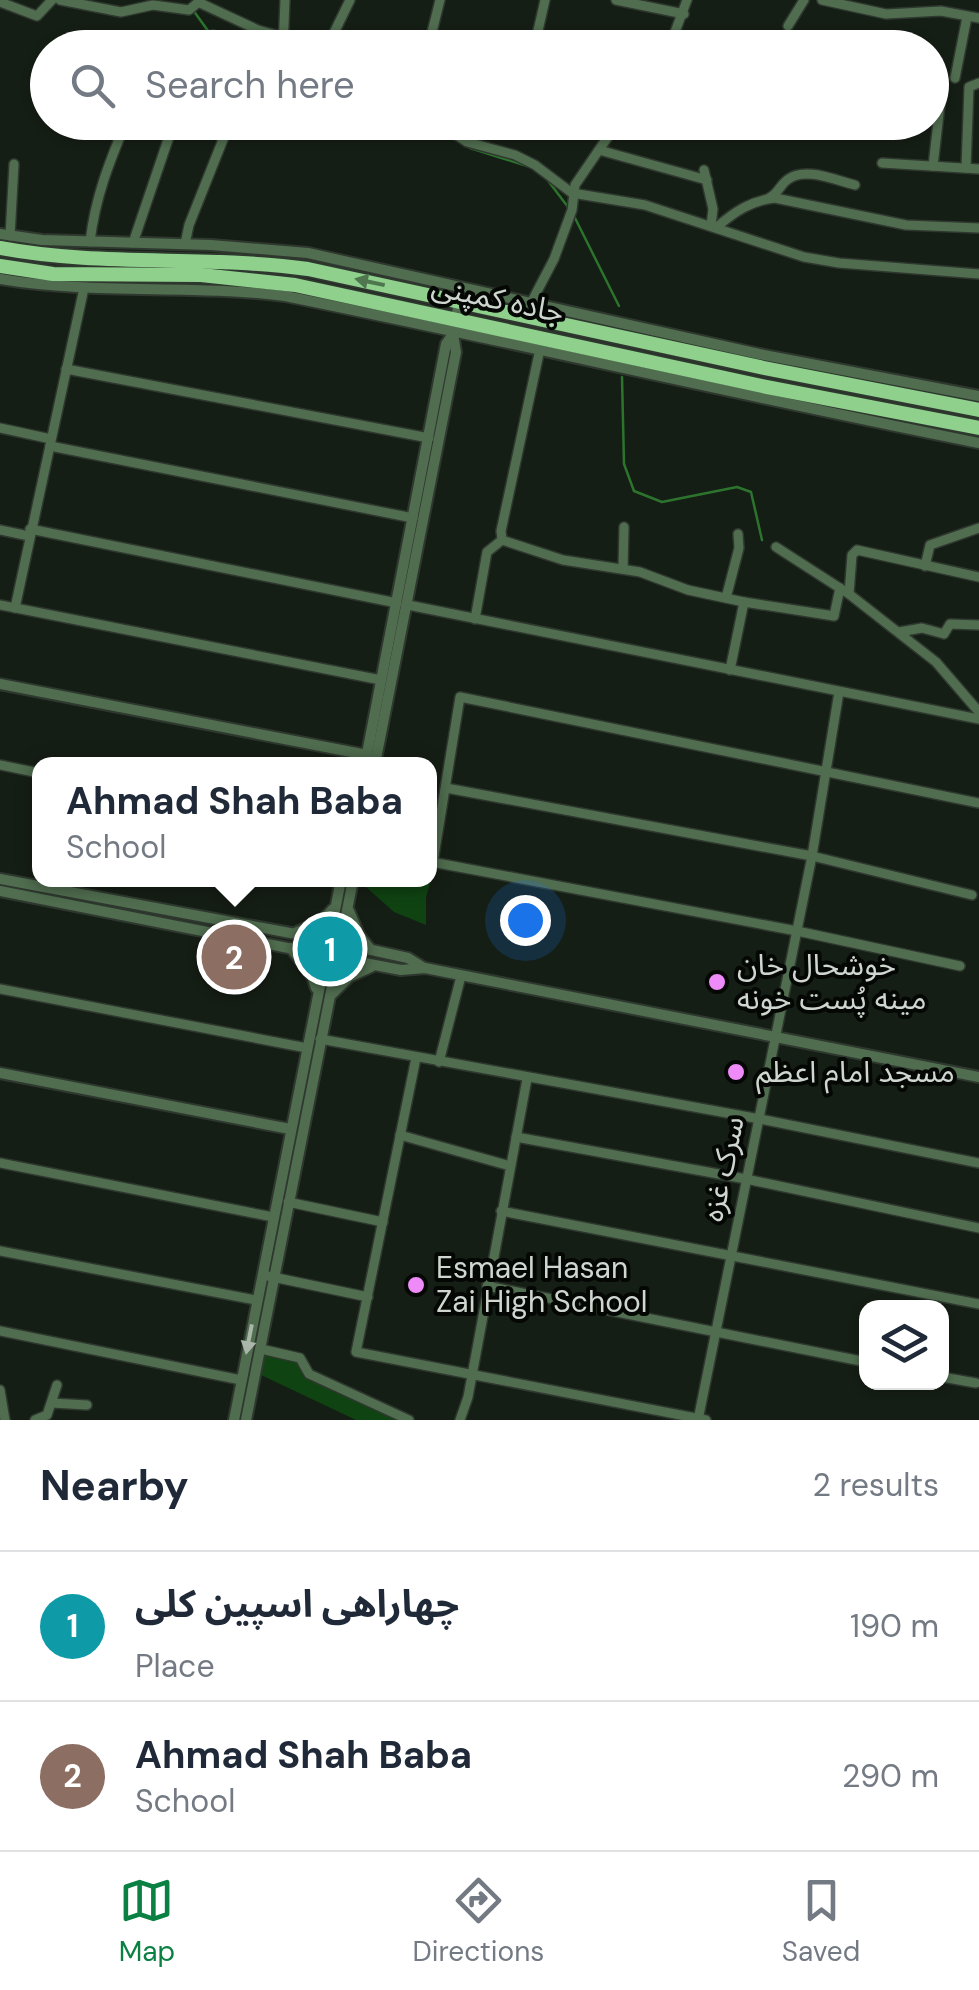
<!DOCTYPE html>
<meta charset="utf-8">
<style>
body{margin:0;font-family:"DM Sans","Noto Sans Arabic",sans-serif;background:#f2f2f3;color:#1f2937}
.controls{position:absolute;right:30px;bottom:30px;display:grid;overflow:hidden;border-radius:20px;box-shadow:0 2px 8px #0004}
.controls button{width:90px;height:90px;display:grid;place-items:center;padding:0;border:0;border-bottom:2px solid #e0e1e3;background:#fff;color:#1f2937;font:50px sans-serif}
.you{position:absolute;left:525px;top:920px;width:35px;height:35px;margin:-25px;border:8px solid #fff;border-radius:50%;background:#1a73e8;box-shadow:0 0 0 15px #1a73e833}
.badge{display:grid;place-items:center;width:65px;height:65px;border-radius:50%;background:#0b8043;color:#fff;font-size:32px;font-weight:700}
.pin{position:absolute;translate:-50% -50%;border:5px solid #fff;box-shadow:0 2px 10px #0006}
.popup{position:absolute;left:32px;top:757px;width:405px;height:130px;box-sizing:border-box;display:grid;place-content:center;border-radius:20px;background:#fff;filter:drop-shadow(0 2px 8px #0005);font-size:32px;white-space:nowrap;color:#747a83}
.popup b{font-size:38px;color:#1f2937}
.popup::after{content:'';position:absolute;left:50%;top:100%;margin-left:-20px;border:20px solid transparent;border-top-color:#fff}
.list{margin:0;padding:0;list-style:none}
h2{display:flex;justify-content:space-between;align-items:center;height:130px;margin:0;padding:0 40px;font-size:42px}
h2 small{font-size:32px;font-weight:400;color:#747a83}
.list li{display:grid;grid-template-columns:65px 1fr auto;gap:30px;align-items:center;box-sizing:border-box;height:150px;padding:0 40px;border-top:2px solid #e0e1e3}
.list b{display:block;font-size:38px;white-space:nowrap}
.list p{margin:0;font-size:32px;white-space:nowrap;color:#747a83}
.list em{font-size:32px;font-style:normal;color:#747a83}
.icon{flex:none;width:55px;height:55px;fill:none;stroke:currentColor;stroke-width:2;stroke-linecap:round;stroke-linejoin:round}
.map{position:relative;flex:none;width:979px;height:1420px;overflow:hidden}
.search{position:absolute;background:#fff;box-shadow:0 2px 8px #0004;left:30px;right:30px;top:30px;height:110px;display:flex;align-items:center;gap:25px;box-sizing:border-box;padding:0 35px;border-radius:55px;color:#747a83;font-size:38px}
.sheet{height:430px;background:#fff}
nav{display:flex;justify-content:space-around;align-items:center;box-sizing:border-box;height:140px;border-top:2px solid #e0e1e3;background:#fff;font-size:28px;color:#747a83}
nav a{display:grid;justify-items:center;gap:5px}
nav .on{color:#0b8043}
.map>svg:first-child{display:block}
.green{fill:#0f4312}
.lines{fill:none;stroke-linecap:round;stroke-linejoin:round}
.stream{stroke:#2c732e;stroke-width:2.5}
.minor-casing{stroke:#2f382f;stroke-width:12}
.tertiary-casing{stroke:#2f382f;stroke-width:14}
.trunk-casing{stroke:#2f382f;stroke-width:18}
.minor{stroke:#506d4f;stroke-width:9}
.tertiary{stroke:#506d4f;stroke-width:10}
.trunk{stroke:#8ed08c;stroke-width:14}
.oneway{fill:#50764f}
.oneway2{fill:#a9b6a9}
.poi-dot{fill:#ee8bf8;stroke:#040704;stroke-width:4}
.labels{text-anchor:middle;stroke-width:8;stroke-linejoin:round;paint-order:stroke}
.street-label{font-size:30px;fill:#cfd6cf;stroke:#040704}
.poi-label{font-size:30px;fill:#cfd6cf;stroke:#040704;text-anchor:start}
</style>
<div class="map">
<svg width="979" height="1420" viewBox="0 0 979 1420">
<rect width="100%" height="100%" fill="#151e15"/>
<g class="green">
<polygon points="429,866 435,867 426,897 426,925 394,912 358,880 429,880"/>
<polygon points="265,1354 297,1360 305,1373 405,1420 356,1420 261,1375"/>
</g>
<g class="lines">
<g class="stream">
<polyline points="193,10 211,35"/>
<polyline points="451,136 470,148 527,166"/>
<polyline points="546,178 568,207"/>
<polyline points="575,218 619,306"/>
<polyline points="622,377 624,464 634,491 662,502 737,487 751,492 762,540"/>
</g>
<defs>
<g id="minor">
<polyline points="60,0 121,12 153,5 189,10 201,0"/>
<polyline points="616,0 684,14"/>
<polyline points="822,0 886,14 941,11 979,18"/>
<polyline points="0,2 37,16 52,0"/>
<polyline points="200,3 258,30 283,37"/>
<polyline points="788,26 804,0"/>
<polyline points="213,35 228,48"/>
<polyline points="537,35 545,0"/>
<polyline points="283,48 285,0"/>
<polyline points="331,48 331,39 350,0"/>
<polyline points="428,48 440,0"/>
<polyline points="669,48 687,0"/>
<polyline points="955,78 967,17"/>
<polyline points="437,122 467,142 515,155 535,165 572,193 645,205 804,257 839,263 979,274"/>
<polyline points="599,150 707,180"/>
<polyline points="882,163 979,169"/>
<polyline points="933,166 941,96"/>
<polyline points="966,168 969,87 979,83"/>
<polyline points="704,170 713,209 711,226"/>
<path d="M 769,198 C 779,193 779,186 787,180 C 804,166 835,180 855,185"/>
<path d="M 717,227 C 734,212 752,200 775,198 L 906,225 L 979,228"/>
<polyline points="10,236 14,164"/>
<path d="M 90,242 C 95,198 109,163 126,122"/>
<polyline points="133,243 174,122"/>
<polyline points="185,244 189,225 230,122"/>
<polyline points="532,301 554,259 572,210 575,185 618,122"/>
<polyline points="66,369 429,438"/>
<polyline points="0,428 51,439"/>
<polyline points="50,446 413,518"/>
<polyline points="30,529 397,603"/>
<polyline points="0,530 29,536"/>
<polyline points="502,540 563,560 640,572 688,590 744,602"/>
<polyline points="502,540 501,531 540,349"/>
<polyline points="776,547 849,594 936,662 979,712"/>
<polyline points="925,566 930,545 979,528"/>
<polyline points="623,569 624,527"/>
<polyline points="849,594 852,555 857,550 979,577"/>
<polyline points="726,598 739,548 738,534"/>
<polyline points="0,605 381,680"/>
<polyline points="408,605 979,719"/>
<polyline points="15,608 84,288"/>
<polyline points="475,619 487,552 502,540"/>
<polyline points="899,632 922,628 944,634 950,624 979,625"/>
<polyline points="730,670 744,602 834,616 840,588"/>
<polyline points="0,765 39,773"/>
<polyline points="446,788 812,856 972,895"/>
<polyline points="432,862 797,931 960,966"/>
<polyline points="433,862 460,697 979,803"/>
<polyline points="0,989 307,1048"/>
<polyline points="320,1039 760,1119 979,1163"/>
<polyline points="416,1058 356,1352 706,1420"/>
<polyline points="439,1062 461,976"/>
<polyline points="400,1135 510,1166"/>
<polyline points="516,1137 746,1179 979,1228"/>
<polyline points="0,1163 273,1217"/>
<polyline points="288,1202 383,1222"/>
<polyline points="501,1211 979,1304"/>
<polyline points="0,1251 256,1300"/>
<polyline points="268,1276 368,1297"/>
<polyline points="487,1286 866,1362"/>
<polyline points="0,1331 241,1380"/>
<polyline points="261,1349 300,1358 309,1374 409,1420"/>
<polyline points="942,1377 976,1383"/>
<polyline points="0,1390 5,1420"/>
<polyline points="52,1403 87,1405"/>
<polyline points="35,1420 47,1415 57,1385"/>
<polyline points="460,1420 468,1397 527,1079"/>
<polyline points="698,1420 812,856 839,692"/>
</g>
<g id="tertiary">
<polyline points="0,234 42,240 211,245 308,253 759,354 979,396"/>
<path d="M 0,279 C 94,295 190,284 285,296 C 517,343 747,397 979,443"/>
<polyline points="0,684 367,755"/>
<polyline points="365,764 446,344 453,334"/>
<polyline points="375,764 456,352 453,334 460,297"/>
<polyline points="0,879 328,940"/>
<polyline points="0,891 359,962 401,970 425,968 979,1077"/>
<polyline points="349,911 359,935 371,950"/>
<polyline points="297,932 322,921 333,909"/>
<polyline points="340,943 408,958 424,968"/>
<polyline points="291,948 312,976 316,988"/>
<polyline points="332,994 349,977 371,967"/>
<polyline points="0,1073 290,1129"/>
<polyline points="234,1420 341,880"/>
<polyline points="246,1420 353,880"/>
</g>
<g id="trunk">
<path d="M 0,248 C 100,267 206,255 308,269 L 764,368 L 979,410"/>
<polyline points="0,266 53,274 201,275 295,285 762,386 979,428"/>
</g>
</defs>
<use href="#minor" class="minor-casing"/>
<use href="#tertiary" class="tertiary-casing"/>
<use href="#trunk" class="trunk-casing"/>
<use href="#minor" class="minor"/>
<use href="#tertiary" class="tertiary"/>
<use href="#trunk" class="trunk"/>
</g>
<defs><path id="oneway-solid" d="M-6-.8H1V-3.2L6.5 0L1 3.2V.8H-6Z" transform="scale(2.5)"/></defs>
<use class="oneway" href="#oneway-solid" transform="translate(370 282) rotate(-168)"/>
<use class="oneway2" href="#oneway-solid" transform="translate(249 1339) rotate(101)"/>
<g class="poi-dot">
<circle cx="717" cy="982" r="10"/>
<circle cx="736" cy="1072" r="10"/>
<circle cx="416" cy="1285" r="10"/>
</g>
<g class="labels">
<g class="street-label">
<text transform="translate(498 299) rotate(12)" y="10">جاده کمپنی</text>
<text transform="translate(723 1169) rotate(-78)" y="10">سرک غزه</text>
</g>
<g class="poi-label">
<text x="737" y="975">خوشحال خان<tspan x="737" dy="34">مینه پُست خونه</tspan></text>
<text x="756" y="1082">مسجد امام اعظم</text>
<text x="436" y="1278">Esmael Hasan<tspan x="436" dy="34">Zai High School</tspan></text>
</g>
</g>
</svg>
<div class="controls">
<button><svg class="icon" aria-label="layers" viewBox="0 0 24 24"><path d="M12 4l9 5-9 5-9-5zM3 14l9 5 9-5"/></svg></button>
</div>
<div class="you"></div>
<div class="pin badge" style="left:330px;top:949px;background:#0f9aa8">1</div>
<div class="pin badge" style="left:234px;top:957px;background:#8d6e63">2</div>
<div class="popup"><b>Ahmad Shah Baba</b>School</div>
<div class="search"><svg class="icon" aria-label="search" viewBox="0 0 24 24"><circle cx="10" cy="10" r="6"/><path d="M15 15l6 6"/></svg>Search here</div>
</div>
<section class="sheet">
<h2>Nearby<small>2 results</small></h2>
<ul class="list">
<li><span class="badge" style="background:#0f9aa8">1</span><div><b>چهاراهی اسپین کلی</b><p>Place</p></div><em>190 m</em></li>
<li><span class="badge" style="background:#8d6e63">2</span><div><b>Ahmad Shah Baba</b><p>School</p></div><em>290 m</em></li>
</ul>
</section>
<nav>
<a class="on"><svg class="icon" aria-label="map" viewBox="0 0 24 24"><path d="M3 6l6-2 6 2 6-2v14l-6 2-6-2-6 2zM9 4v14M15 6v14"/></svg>Map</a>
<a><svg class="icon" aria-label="directions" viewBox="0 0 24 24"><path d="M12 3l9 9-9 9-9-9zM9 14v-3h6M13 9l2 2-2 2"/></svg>Directions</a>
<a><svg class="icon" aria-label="saved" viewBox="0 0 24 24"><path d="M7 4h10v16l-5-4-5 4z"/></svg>Saved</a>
</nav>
